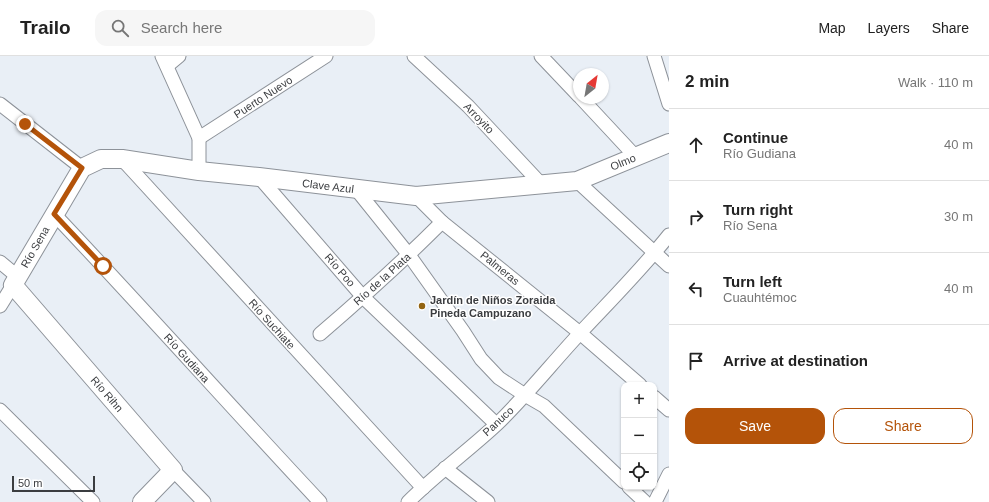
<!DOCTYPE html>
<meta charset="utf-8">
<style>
body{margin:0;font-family:Arial,sans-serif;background:#f6f6f6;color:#222}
.controls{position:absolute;right:12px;bottom:12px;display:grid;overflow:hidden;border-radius:8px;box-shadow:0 1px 3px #0004}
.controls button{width:36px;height:36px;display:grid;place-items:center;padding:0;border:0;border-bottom:1px solid #e0e0e0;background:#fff;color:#222;font:20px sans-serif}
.compass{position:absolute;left:573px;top:12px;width:36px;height:36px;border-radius:50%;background:#fff;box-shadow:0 1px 3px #0004;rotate:31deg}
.scale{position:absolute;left:12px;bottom:10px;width:83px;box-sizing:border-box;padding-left:4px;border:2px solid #3b3d40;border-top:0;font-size:11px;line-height:14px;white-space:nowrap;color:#3b3d40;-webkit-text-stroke:3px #fff;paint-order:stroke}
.stop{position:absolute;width:12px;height:12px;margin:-9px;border:3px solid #b45309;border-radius:50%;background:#fff}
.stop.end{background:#b45309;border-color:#fff;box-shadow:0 1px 4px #0008}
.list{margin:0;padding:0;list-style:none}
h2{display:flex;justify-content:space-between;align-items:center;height:52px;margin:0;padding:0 16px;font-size:17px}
h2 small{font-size:13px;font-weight:400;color:#767676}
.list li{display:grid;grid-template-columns:26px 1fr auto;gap:12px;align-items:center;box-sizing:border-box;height:72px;padding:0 16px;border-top:1px solid #e0e0e0}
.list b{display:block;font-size:15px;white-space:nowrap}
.list p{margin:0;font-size:13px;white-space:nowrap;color:#767676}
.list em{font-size:13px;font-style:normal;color:#767676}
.actions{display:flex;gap:8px;padding:12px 16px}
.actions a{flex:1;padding:9px 0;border:1px solid #b45309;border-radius:12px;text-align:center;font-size:14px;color:#b45309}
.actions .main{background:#b45309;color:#fff}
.icon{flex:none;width:22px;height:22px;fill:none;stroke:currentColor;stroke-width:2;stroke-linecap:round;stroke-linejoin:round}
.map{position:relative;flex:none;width:669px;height:446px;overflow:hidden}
header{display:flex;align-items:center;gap:24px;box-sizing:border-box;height:56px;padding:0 20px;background:#fff;border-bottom:1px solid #e0e0e0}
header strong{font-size:19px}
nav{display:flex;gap:22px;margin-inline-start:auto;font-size:14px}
.search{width:280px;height:36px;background:#f6f6f6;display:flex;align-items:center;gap:10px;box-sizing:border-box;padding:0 14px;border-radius:12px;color:#767676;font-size:15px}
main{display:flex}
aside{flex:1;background:#fff}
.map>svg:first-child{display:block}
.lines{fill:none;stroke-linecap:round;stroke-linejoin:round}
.minor-casing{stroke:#8d9299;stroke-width:15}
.secondary-casing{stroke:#8d9299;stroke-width:20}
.minor{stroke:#fff;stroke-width:13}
.secondary{stroke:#fff;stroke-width:18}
.route{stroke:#b45309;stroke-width:5}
.poi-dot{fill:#936411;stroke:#fff;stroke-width:1.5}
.labels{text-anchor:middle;stroke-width:3;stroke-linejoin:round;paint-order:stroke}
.street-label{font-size:11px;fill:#3b3d40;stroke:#fff}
.poi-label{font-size:11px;font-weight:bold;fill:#3b3d40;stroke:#fff;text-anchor:start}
</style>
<header>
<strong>Trailo</strong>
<div class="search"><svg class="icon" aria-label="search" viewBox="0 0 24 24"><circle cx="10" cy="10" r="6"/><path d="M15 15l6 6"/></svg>Search here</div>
<nav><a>Map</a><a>Layers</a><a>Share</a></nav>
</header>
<main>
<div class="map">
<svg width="669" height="446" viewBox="0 0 669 446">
<rect width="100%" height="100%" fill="#e9eff6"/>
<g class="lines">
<defs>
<g id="minor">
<polyline points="162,0 199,82 199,115"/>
<polyline points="414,0 468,50 541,128"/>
<polyline points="541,0 579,40"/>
<polyline points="654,0 669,48"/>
<polyline points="167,10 179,0"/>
<polyline points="581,42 635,100"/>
<polyline points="0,48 82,112"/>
<polyline points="199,82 326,0"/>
<polyline points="122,103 423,432"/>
<polyline points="259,121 363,241 496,368"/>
<polyline points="577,125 669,210"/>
<polyline points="356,133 409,199 463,275 481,303 499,322 525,339 544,350 624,426"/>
<polyline points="416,140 442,166 580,277 640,329"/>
<path d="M 54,158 C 144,253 231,351 320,446"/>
<polyline points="0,206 18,221"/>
<polyline points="0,250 13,229"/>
<path d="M 320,278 C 362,242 403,205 442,166"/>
<polyline points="654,341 669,354"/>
<polyline points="0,354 93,446"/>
<polyline points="445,412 488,446"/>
<polyline points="173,414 204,446"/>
<polyline points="629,431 645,446"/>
<path d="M 408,446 C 436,418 468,395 497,368 C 527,339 553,306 581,276 C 611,244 642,213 669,179"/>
<polyline points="655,446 669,418"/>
</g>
<polyline id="secondary" points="142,446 173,414 13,229 82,112 101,103 122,103 199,115 259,121 416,140 577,125 669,87"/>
</defs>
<use href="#minor" class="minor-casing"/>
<use href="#secondary" class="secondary-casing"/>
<use href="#minor" class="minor"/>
<use href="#secondary" class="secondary"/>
</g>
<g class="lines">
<polyline class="route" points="25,68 82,112 54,158 103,210"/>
</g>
<circle class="poi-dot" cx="422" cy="250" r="4"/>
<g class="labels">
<g class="street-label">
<text transform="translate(263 41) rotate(-33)" y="4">Puerto Nuevo</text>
<text transform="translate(479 62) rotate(46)" y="4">Arroyito</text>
<text transform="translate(623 106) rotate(-22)" y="4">Olmo</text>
<text transform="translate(328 130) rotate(7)" y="4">Clave Azul</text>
<text transform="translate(35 191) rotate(-60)" y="4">Río Sena</text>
<text transform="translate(500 212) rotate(39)" y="4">Palmeras</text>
<text transform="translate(340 214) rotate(49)" y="4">Río Poo</text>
<text transform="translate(382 223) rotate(-42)" y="4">Río de la Plata</text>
<text transform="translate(272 268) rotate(48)" y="4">Río Suchiate</text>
<text transform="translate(187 302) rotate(48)" y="4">Río Gudiana</text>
<text transform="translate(107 338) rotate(49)" y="4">Río Rihn</text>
<text transform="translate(498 365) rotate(-43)" y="4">Panuco</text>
</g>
<g class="poi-label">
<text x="430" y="248">Jardín de Niños Zoraida<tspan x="430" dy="13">Pineda Campuzano</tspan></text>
</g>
</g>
</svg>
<div class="controls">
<button>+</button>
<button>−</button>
<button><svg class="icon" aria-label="locate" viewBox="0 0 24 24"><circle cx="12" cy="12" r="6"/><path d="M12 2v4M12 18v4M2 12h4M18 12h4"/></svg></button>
</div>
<svg class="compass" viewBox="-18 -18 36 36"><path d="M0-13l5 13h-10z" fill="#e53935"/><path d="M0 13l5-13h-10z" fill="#767676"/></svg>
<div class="scale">50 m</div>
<div class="stop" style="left:103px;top:210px"></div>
<div class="stop end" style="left:25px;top:68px"></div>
</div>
<aside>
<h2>2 min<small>Walk · 110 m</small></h2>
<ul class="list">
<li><svg class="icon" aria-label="ahead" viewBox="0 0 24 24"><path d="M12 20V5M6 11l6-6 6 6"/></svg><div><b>Continue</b><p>Río Gudiana</p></div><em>40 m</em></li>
<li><svg class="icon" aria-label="right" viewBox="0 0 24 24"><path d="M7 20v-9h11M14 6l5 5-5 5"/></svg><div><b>Turn right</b><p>Río Sena</p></div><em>30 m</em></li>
<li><svg class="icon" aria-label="left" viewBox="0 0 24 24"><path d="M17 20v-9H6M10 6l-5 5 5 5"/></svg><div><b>Turn left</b><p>Cuauhtémoc</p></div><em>40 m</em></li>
<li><svg class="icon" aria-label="arrive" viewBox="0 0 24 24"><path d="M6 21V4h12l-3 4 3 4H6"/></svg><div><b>Arrive at destination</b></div></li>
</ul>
<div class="actions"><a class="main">Save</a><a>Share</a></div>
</aside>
</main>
